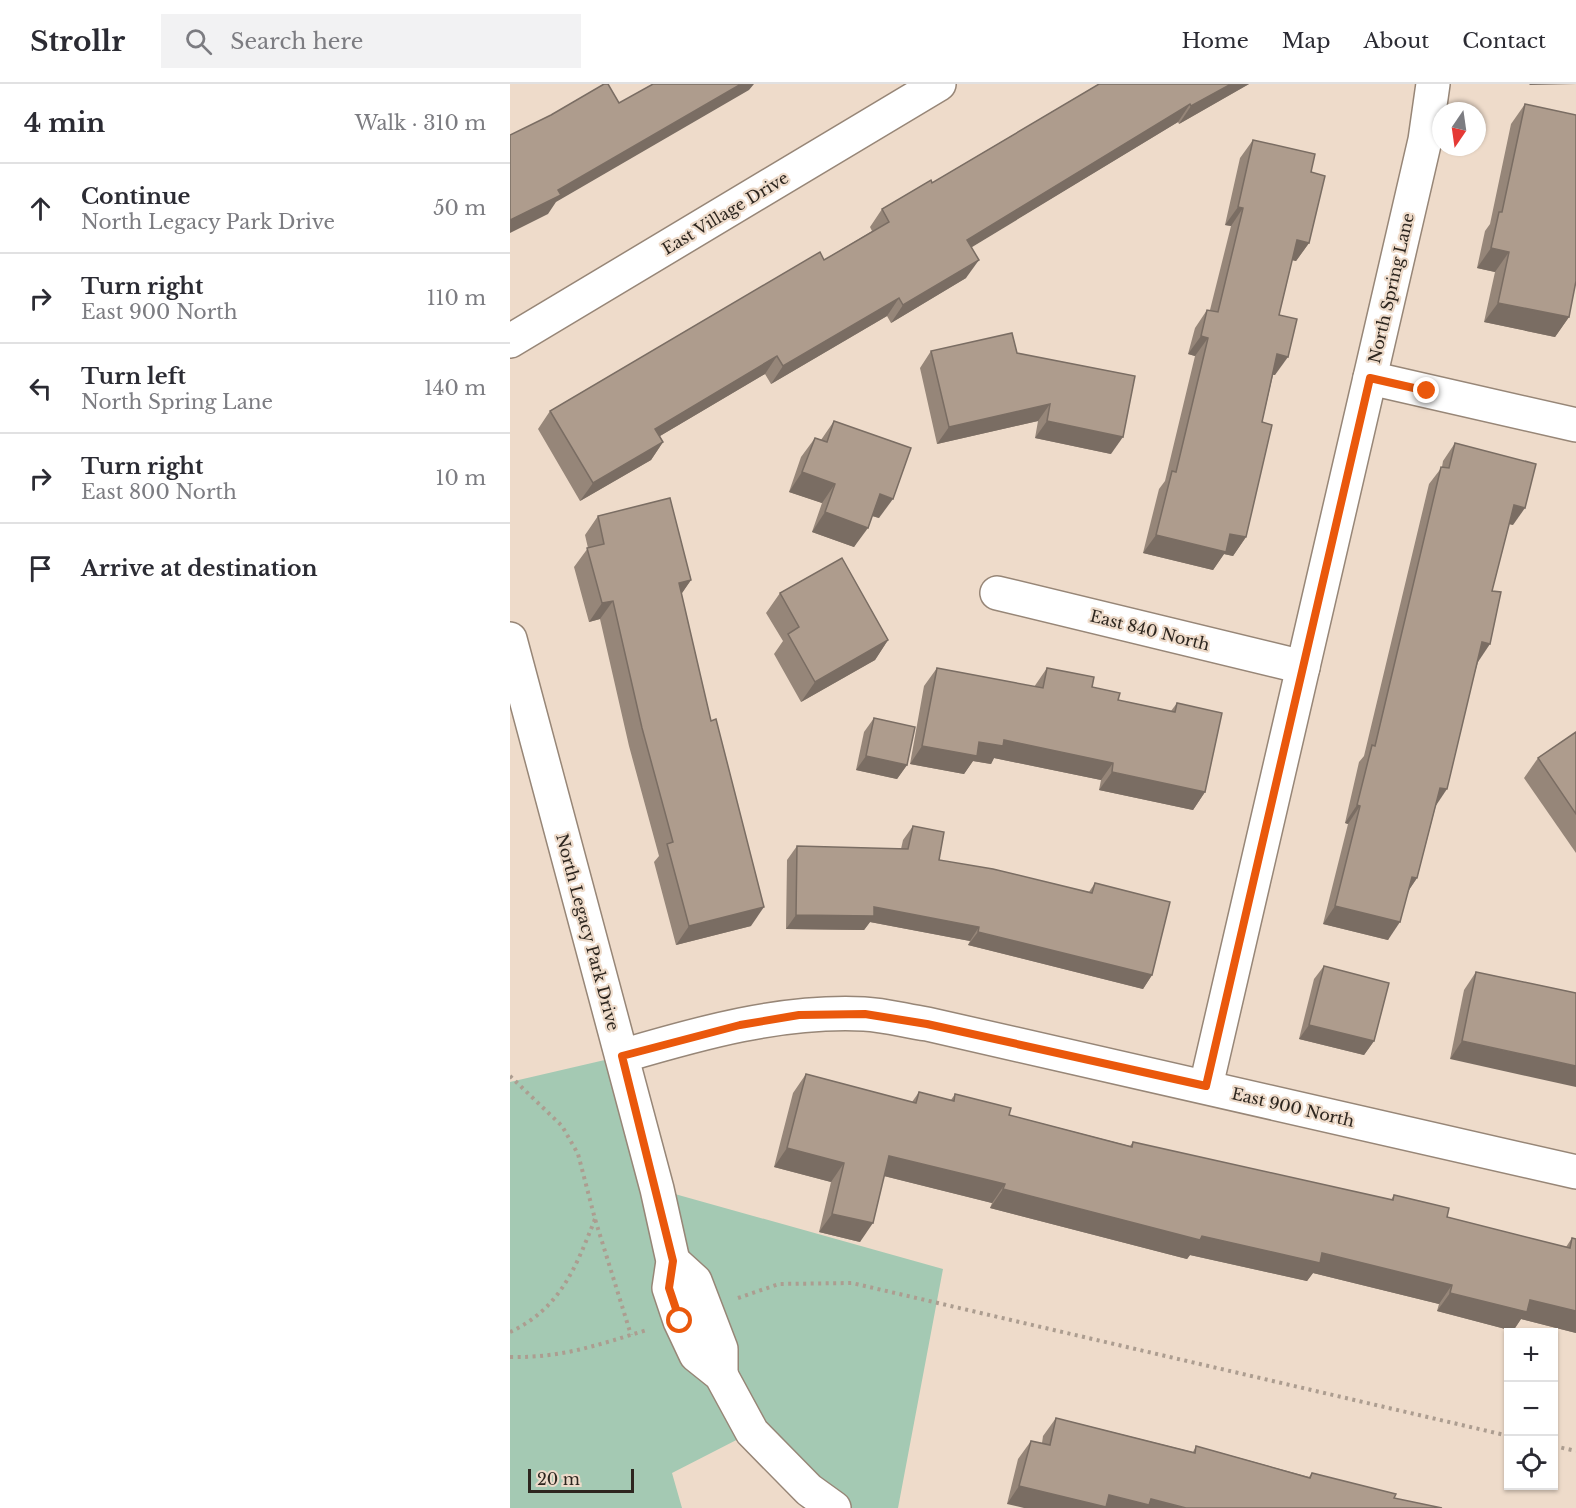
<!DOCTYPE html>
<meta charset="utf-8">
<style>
body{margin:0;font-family:"Libre Baskerville",serif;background:#f2f2f3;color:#2b2b33}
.controls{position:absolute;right:18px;bottom:18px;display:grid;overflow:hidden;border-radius:0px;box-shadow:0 2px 4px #0004}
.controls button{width:54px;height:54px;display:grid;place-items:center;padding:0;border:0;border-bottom:2px solid #e1e1e2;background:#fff;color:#2b2b33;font:30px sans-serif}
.compass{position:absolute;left:922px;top:18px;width:54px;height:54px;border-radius:50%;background:#fff;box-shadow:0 2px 4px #0004;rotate:193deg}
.scale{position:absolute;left:18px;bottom:15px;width:106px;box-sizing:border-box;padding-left:6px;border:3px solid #2d261f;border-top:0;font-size:16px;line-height:21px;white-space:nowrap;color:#2d261f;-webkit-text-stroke:4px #eedbca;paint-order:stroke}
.stop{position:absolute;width:18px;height:18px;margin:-14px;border:4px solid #ea580c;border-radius:50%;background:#fff}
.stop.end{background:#ea580c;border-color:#fff;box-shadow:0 2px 6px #0008}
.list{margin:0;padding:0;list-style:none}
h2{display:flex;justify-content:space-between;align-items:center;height:78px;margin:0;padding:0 24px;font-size:26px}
h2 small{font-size:20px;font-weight:400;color:#7c7c81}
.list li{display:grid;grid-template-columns:39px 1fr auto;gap:18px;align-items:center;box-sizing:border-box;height:90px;padding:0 24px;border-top:2px solid #e1e1e2}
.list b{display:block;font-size:22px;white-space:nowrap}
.list p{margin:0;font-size:20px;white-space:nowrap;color:#7c7c81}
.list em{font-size:20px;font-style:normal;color:#7c7c81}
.icon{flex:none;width:33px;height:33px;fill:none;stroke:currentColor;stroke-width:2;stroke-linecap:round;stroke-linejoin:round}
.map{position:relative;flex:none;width:1066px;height:1424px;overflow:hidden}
header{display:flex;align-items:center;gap:36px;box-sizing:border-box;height:84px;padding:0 30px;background:#fff;border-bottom:2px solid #e1e1e2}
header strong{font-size:28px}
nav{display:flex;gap:33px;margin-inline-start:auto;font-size:21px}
.search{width:420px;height:54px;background:#f2f2f3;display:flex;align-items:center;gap:15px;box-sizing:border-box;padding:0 21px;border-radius:0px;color:#7c7c81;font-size:22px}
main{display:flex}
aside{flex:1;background:#fff}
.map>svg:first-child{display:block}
.green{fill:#a4c9b3}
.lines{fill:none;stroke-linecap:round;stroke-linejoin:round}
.minor-casing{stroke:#978677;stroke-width:36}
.path{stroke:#ac9d90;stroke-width:4;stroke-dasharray:3 4.5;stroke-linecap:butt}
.minor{stroke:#fff;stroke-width:33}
.wall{fill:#968679}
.shaded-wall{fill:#7a6d63}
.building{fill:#ae9c8d;stroke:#7a6d63;stroke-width:1.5}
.route{stroke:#ea580c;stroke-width:8}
.labels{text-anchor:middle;stroke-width:4.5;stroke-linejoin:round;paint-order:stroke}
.street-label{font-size:16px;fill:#2d261f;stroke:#eedbca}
</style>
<header>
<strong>Strollr</strong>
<div class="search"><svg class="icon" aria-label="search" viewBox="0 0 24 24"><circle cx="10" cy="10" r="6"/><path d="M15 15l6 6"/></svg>Search here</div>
<nav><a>Home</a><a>Map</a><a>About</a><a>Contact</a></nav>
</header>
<main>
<aside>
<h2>4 min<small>Walk · 310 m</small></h2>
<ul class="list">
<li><svg class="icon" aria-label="ahead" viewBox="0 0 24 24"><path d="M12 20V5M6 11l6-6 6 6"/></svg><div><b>Continue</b><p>North Legacy Park Drive</p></div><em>50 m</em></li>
<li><svg class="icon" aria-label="right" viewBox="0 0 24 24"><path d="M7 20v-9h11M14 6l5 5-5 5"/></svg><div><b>Turn right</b><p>East 900 North</p></div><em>110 m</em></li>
<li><svg class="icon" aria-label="left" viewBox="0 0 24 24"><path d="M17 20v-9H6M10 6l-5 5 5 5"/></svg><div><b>Turn left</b><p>North Spring Lane</p></div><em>140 m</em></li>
<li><svg class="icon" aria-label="right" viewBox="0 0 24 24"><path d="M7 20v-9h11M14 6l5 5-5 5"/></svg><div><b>Turn right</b><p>East 800 North</p></div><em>10 m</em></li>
<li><svg class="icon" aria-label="arrive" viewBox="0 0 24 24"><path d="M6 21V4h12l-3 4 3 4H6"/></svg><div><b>Arrive at destination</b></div></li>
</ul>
</aside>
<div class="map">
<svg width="1066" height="1424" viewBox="0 0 1066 1424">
<rect width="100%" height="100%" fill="#eedbca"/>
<polygon class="green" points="112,972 147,1105 433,1185 388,1424 327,1424 242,1348 162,1389 172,1424 0,1424 0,998"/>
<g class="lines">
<defs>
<g id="minor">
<polyline points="0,257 429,0"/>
<polyline points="860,294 1066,341"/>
<polyline points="487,509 793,583"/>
<polyline points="0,555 147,1105 163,1177 159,1204 170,1237 186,1271 211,1291 242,1348 299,1406 324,1424"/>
<path d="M 112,972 C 190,949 271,926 354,930 C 375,931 396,937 417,940 L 1066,1088"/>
<polyline points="696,1002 915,56 923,0"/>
<polyline points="163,1177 185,1197 211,1265 211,1291"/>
</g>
</defs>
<use href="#minor" class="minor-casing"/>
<g class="path">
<polyline points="0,992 52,1042 68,1070 85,1135 121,1251"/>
<polyline points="228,1214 269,1200 342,1199 999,1352"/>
<path d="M 0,1248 C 50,1225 66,1183 85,1135"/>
<path d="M 0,1273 C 53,1274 87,1261 137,1246"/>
<polyline points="1044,1362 1066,1367"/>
</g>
<use href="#minor" class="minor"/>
</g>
<g class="wall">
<polygon points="589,0 739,0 669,40 668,38 461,163 456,194 381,239 377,232 261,300 255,290 150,352 153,358 141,376 70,417 28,345 40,327 314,176 362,147 360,143 372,125 422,99"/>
<polygon points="1015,20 1059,233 1045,253 974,238 985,188 967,184 975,147 980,140 1001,40"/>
<polygon points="743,56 801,88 799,159 786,177 782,176 769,231 765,291 763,291 752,338 736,453 723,472 714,470 703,486 633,469 649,405 655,397 685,272 678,270 685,244 697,226 700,226 721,142 715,141 730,74"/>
<polygon points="421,267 507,269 601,370 525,354 528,337 427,360 410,284"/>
<polygon points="324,337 369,434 362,432 344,463 302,448 312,419 279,408 291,373 305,354 311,356"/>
<polygon points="945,359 1003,441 999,440 982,507 968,578 926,721 907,794 898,807 878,856 813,840 838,740 835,739 849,678 854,672 919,400 932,383 933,377"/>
<polygon points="88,432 181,496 171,510 241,842 166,861 144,778 149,772 119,662 90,535 79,538 64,483 78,464 75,451"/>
<polygon points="270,509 378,556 365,576 291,618 264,570 273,557 256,529"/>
<polygon points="427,584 524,603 537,584 582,603 608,616 661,627 667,619 695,708 683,726 589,706 591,696 484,674 481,680 463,677 454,690 400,680 414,602"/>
<polygon points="364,634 397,681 387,695 346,686 354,648"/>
<polygon points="1066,648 1066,769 1014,694 1028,674"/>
<polygon points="403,742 429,776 579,808 585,799 642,891 633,905 458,861 460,857 360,838 354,846 276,845 277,776 287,762 391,765 393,756"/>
<polygon points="814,882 864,957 854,971 789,955 804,895"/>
<polygon points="966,888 1066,909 940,975 954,906"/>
<polygon points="296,990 402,1018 409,1008 441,1016 445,1010 499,1031 620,1062 623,1058 881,1116 884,1111 937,1133 1056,1163 1062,1154 1066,1155 1066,1249 1011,1235 1003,1247 927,1227 929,1220 803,1189 797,1197 680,1171 677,1175 480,1124 482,1119 374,1092 350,1158 309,1148 321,1098 264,1083 283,1009"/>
<polygon points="546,1334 683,1368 686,1362 799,1393 802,1389 886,1410 497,1420 508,1375 521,1357 532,1359 533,1352"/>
</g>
<g class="shaded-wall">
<polygon points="231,0 244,0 239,6 46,118 38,130 0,149 0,136 48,106"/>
<polygon points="721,0 739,0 669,40 681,22"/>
<polygon points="1020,0 1066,0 1019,1"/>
<polygon points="680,20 668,38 444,174 457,156"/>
<polygon points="728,123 733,124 721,142 715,141"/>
<polygon points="787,156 799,159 786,177 774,174"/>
<polygon points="981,164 999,168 985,188 967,184"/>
<polygon points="469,176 456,194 381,239 393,221"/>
<polygon points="389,214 377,232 261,300 273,282"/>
<polygon points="988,219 1059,233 1045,253 974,238"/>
<polygon points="691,252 698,254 685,272 678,270"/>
<polygon points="767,270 778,273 765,291 755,289"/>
<polygon points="267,272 255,290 133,362 145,345"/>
<polygon points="540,320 528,337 427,360 439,343"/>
<polygon points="537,337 613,353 601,370 525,354"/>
<polygon points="153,358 141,376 70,417 83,399"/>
<polygon points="292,388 325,400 312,419 279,408"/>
<polygon points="370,410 383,415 369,434 356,430"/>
<polygon points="1004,421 1015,424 1003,441 992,438"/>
<polygon points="315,428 358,444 344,463 302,448"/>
<polygon points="720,450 736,453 723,472 714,470 703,486 633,469 646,451"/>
<polygon points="181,496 168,515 169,499"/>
<polygon points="103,517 90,535 79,538 92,519"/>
<polygon points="378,556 365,576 291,618 305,598"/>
<polygon points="972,558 980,560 968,578 960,576"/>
<polygon points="494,656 603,679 591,696 484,674 481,680 463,677 454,690 400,680 412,662"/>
<polygon points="356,672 397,681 387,695 346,686"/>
<polygon points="602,688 695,708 683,726 589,706"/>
<polygon points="930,704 937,705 925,723"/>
<polygon points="847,721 850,722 838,740 835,739"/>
<polygon points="902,793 907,794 895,812"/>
<polygon points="825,822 890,838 878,856 813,840"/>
<polygon points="254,823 241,842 166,861 179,842"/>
<polygon points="364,823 469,843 460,857 360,838 354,846 276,845 286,831"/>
<polygon points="468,848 642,891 633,905 458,861"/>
<polygon points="799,941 864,957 854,971 789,955"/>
<polygon points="952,957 1066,982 1066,1003 940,975"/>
<polygon points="277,1064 334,1079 321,1098 264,1083"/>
<polygon points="379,1072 495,1100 482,1119 366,1090"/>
<polygon points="493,1105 692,1152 812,1169 942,1201 929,1220 803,1189 797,1197 680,1171 677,1175 480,1124"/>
<polygon points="322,1130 363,1139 350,1158 309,1148"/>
<polygon points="940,1209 1020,1216 1066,1227 1066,1249 1011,1235 1003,1247 927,1227"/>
<polygon points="509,1402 641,1415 676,1424 514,1424 497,1420"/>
</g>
<g class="building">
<polygon points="94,0 98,0 109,19 143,0 231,0 48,106 51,111 0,136 0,51 41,31"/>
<polygon points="589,0 721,0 681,22 680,20 457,156 469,176 393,221 389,214 273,282 267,272 145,345 153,358 83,399 40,327 310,168 314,176 379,138 372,125 421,96 422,99"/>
<polygon points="1015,20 1066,31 1066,197 1059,233 988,219 999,168 981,164 989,128 992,128"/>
<polygon points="743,56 805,70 801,88 815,92 799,159 787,156 769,231 787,235 778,273 767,270 752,338 762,341 736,453 720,450 716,468 646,451 662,387 666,388 698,254 691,252 697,226 708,228 733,124 728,123"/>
<polygon points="502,249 507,269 625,292 613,353 537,337 540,320 439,343 421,267"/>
<polygon points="324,337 401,364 383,415 370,410 358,444 315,428 325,400 292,388 305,354 317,358"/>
<polygon points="945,359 1026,380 1015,424 1004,421 982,507 991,508 980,560 972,558 937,705 930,704 907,794 902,793 890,838 825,822 850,722 847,721 862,661 865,662 931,383 939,384"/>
<polygon points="160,414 181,496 169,499 201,637 206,635 254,823 179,842 157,760 163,758 132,644 103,517 92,519 77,464 94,460 88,432"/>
<polygon points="332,474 378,556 305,598 278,550 289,543 270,509"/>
<polygon points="427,584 533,604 537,584 584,593 582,603 610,609 608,616 665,628 667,619 712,629 695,708 602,688 603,679 494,656 493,662 469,658 467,672 412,662"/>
<polygon points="364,634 405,643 397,681 356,672"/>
<polygon points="1066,648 1066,730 1028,674"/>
<polygon points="403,742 434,748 429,776 483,785 582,809 585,799 660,818 642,891 468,848 469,843 364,823 364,832 286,831 287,762 398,765"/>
<polygon points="814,882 879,899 864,957 799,941"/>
<polygon points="966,888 1066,909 1066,982 952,957"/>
<polygon points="296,990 406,1019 409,1008 444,1017 445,1010 501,1024 499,1031 622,1063 623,1058 883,1116 884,1111 939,1124 937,1133 1060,1164 1062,1154 1066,1155 1066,1227 1020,1216 1017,1228 940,1209 942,1201 812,1169 810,1179 692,1152 690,1156 493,1105 495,1100 379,1072 363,1139 322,1130 334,1079 277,1064"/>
<polygon points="546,1334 685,1369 686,1362 800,1394 802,1389 886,1410 884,1414 932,1424 676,1424 641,1415 639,1421 599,1411 596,1423 509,1402 521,1357 540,1361"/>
</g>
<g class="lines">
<polyline class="route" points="170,1237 159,1204 163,1177 112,972 230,941 289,931 355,930 417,940 696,1002 860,294 917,307"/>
</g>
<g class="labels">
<g class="street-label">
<text transform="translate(215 129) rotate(-31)" y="6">East Village Drive</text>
<text transform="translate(881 204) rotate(-77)" y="6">North Spring Lane</text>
<text transform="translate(640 546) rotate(14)" y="6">East 840 North</text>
<text transform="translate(78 848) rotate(75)" y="6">North Legacy Park Drive</text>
<text transform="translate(783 1023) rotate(13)" y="6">East 900 North</text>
</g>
</g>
</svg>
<div class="controls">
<button>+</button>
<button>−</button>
<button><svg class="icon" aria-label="locate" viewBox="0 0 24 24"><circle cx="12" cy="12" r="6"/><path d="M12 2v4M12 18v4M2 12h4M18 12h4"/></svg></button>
</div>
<svg class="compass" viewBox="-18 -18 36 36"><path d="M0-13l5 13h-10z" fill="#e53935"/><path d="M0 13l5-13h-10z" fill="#7c7c81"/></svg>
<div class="scale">20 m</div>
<div class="stop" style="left:170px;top:1237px"></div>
<div class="stop end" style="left:917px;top:307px"></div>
</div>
</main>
